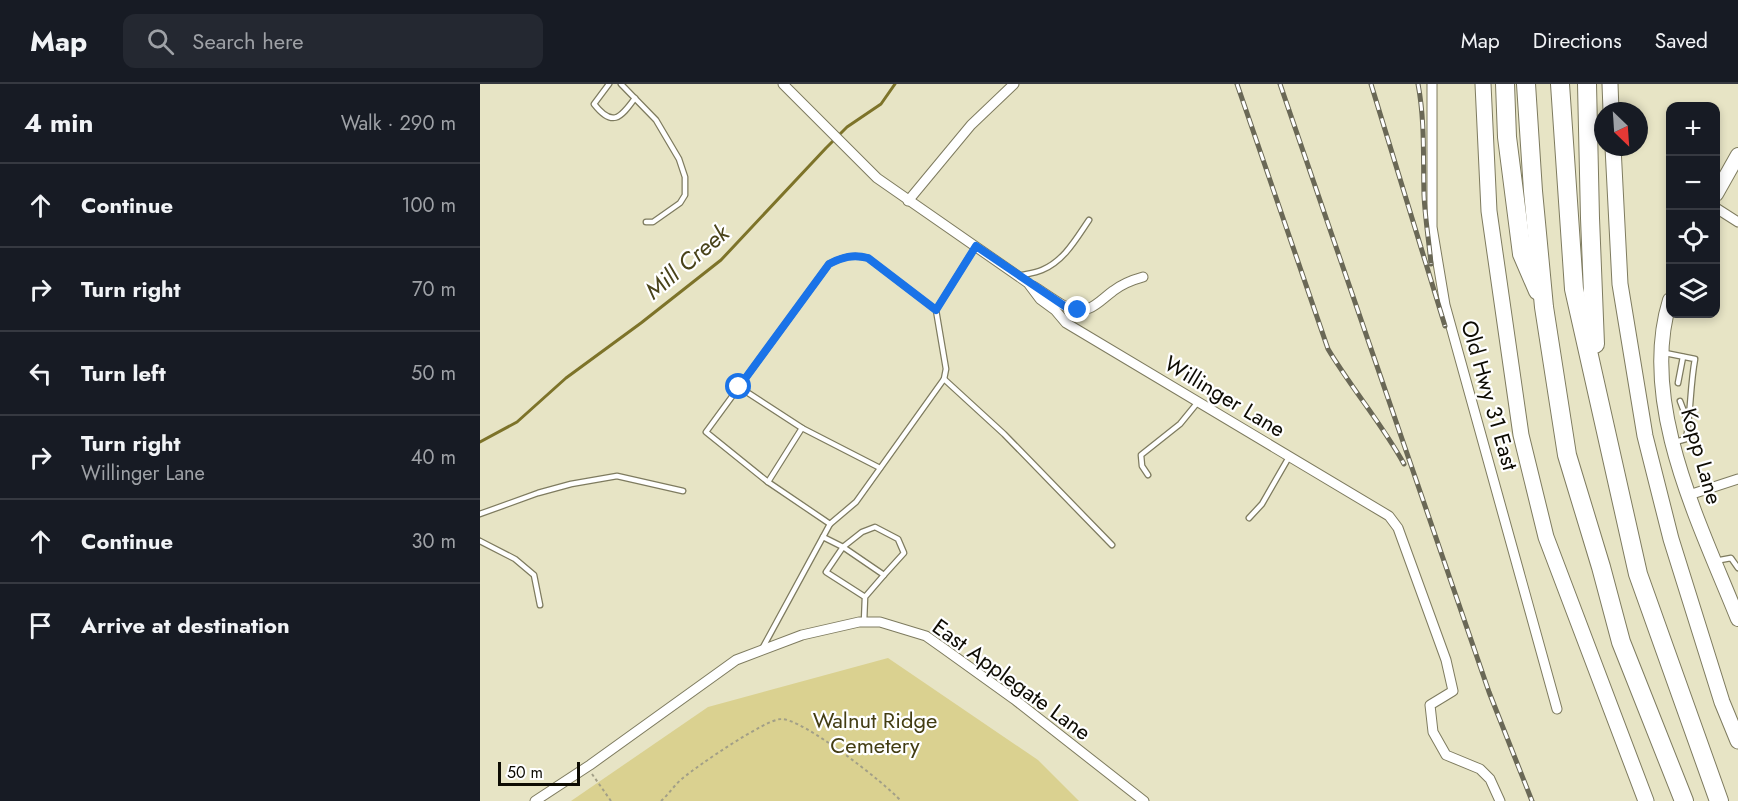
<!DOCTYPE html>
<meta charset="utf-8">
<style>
body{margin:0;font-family:Jost,sans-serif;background:#242831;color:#f1f3f6}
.controls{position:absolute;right:18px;top:18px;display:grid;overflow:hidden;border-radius:12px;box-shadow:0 3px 9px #0003}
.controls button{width:54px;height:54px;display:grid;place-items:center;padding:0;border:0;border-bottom:2px solid #363941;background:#171b24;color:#f1f3f6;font:30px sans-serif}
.compass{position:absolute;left:1114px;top:18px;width:54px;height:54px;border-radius:50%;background:#171b24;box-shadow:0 3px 9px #0003;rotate:155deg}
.scale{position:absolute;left:18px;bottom:15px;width:82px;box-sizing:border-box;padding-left:6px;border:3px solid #0d0b03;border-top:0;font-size:16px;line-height:21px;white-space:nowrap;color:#0d0b03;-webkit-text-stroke:4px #fff;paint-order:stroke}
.stop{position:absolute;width:18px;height:18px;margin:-14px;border:4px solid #1a73e8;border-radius:50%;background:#fff}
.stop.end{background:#1a73e8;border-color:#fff;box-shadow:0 2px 6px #0008}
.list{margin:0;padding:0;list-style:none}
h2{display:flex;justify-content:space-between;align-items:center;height:78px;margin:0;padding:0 24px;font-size:26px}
h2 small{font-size:20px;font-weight:400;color:#9ea1a6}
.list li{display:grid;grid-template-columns:39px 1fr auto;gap:18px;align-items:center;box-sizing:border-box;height:84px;padding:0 24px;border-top:2px solid #363941}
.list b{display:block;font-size:22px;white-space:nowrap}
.list p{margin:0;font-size:20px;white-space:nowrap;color:#9ea1a6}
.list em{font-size:20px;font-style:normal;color:#9ea1a6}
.icon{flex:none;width:33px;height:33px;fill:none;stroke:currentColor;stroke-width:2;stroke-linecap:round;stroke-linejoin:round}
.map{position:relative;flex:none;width:1258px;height:717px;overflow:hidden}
header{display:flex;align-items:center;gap:36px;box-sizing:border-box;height:84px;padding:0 30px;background:#171b24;border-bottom:2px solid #363941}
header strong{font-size:28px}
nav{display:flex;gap:33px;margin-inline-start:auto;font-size:21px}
.search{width:420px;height:54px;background:#242831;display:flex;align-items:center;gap:15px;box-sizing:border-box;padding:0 21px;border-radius:12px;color:#9ea1a6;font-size:22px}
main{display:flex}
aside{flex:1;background:#171b24}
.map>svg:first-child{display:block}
.green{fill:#dad190}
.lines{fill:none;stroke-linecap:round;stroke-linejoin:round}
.stream{stroke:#7d7329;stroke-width:3}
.lane-casing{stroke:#7e7b5f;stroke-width:7}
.street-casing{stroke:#7e7b5f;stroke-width:11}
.secondary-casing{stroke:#7e7b5f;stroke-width:16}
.primary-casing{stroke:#7e7b5f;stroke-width:17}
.highway-casing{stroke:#7e7b5f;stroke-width:20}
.path{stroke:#a29f87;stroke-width:2;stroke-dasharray:3 3;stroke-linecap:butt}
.lane{stroke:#fff;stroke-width:4.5}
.street{stroke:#fff;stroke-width:9}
.secondary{stroke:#fff;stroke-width:14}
.primary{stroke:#fff;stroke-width:15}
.highway{stroke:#fff;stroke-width:18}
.rail-casing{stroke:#6a6856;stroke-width:5}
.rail{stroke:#fff;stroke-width:3;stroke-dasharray:9;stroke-linecap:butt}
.route{stroke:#1a73e8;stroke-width:8}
.labels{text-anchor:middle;stroke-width:4.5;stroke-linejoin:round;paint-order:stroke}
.street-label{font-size:22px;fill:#0d0b03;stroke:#fff}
.park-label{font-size:22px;fill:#433d13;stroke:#fff}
.water-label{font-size:24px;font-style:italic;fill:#49431a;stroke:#fff}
</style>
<header>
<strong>Map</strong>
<div class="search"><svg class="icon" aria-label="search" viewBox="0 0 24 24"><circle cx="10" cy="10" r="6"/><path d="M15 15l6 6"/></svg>Search here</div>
<nav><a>Map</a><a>Directions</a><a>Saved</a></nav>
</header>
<main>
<aside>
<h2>4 min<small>Walk · 290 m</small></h2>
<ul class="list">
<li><svg class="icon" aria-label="ahead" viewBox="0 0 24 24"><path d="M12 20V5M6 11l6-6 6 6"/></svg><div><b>Continue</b></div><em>100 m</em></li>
<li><svg class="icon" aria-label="right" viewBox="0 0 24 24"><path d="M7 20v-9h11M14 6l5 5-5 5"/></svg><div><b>Turn right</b></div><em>70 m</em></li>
<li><svg class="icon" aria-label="left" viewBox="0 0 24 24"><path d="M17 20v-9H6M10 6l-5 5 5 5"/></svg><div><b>Turn left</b></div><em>50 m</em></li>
<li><svg class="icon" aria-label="right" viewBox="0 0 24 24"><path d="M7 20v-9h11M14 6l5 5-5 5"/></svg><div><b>Turn right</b><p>Willinger Lane</p></div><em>40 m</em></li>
<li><svg class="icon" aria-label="ahead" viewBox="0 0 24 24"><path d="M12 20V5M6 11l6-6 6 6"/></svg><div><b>Continue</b></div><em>30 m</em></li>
<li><svg class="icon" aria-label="arrive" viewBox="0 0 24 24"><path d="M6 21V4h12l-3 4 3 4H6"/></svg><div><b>Arrive at destination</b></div></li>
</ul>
</aside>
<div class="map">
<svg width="1258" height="717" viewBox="0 0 1258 717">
<rect width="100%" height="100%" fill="#e7e4c5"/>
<polygon class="green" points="408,574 558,676 599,717 91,717 228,623"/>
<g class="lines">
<polyline class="stream" points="0,358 37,338 86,294 161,239 241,176 346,64 367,43 401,20 415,0"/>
<defs>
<g id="lane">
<path d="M 129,0 L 114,20 C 132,43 140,35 155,14"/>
<polyline points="141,0 176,36 199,75 205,93 205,111 200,119 173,138 166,138"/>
<path d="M 538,192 C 546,190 555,189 562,186 C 584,177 596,155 609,136"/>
<path d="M 1185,269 L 1215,275 C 1210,302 1211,328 1206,355 L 1195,358"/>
<polyline points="464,295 524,350 632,461"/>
<polyline points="1198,299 1203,273"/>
<path d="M 259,303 L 349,180 C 363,173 373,170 388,174 L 456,226"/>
<polyline points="1200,317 1208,338"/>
<polyline points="668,391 662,382 661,371 700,340 718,318"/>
<polyline points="288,398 226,348 259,303 322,344"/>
<polyline points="0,430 58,409 91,400 137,392 203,407"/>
<polyline points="769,434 782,420 809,373"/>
<polyline points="350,440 288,398 322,344 400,384"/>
<polyline points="343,453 363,463 382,448 395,443 418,455 424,469 404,491"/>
<polyline points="0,457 35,475 54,491 60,521"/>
<polyline points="1235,477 1251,474 1258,484"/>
<polyline points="384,538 385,513 346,488 363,463 404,491 385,513"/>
<polyline points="282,565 350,440 376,418 464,295 466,285 456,226 496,162"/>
</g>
<g id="street">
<polyline points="303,0 397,94 548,199 560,215 575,226 586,239 909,432 918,444 966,576 973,607 950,621 953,648 966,671 1000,685 1010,695 1020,717"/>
<polyline points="952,0 952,143 965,221 1077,625"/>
<polyline points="428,117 491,41 534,0"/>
<polyline points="1236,124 1258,138"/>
<path d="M 553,202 C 562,207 580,221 589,224 C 610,231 618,218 633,207 C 642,200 652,196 663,193"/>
<polyline points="1209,411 1258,395"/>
<polyline points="55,717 110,681 256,576 322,551 379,538 400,538 446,552 463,564 534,615 664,717"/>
</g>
<g id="secondary">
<polyline points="1236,110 1258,71"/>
<path d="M 1190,216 C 1158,319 1220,440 1258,535"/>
</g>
<g id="primary">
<polyline points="1003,0 1009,127 1041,351 1066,453 1166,717"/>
<polyline points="1130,0 1131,27"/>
<polyline points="1133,63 1140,200 1165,352 1191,455 1242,618 1258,657"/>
</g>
<g id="highway">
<polyline points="1025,0 1027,53 1042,170 1058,207"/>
<polyline points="1046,0 1053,107 1064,223 1087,371 1121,483 1141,558 1204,717"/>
<polyline points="1080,0 1094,205 1158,490 1239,717"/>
<polyline points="1107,0 1110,134 1115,260"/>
</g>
</defs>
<use href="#lane" class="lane-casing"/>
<use href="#street" class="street-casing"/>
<use href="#secondary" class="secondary-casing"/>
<use href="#primary" class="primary-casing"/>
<use href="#highway" class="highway-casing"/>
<g class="path">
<polyline points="112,690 131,717"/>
<path d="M 181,717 C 189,710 195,700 203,694 C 217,682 286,635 301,635 C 322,634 405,699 421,717"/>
</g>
<use href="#lane" class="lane"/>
<use href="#street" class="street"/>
<use href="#secondary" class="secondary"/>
<use href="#primary" class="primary"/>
<use href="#highway" class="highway"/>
<defs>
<g id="rail">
<path d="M 757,0 L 848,265 C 872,305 902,340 924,380"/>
<polyline points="800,0 1009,608 1052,717"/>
<polyline points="891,0 965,242"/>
<path d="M 938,0 C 945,37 943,73 944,111 C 945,134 949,157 951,180"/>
</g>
</defs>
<use href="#rail" class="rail-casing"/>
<use href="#rail" class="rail"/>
</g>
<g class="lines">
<path class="route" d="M 259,303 L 349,180 C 363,173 373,170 388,174 L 456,226 L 496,162 L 586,223 L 598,226"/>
</g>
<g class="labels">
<g class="street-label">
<text transform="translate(1010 311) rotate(74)" y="8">Old Hwy 31 East</text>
<text transform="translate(745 312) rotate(31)" y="8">Willinger Lane</text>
<text transform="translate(1222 372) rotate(74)" y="8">Kopp Lane</text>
<text transform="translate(532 595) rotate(36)" y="8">East Applegate Lane</text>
</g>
<g class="park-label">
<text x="395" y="644">Walnut Ridge<tspan x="395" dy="25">Cemetery</tspan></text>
</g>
<g class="water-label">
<text transform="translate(207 178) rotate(-40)" y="8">Mill Creek</text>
</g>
</g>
</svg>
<div class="controls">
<button>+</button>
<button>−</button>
<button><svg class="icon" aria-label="locate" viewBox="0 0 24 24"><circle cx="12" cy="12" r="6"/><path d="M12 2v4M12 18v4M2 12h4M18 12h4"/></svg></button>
<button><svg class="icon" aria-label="layers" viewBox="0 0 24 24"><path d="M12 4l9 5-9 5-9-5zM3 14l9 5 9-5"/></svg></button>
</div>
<svg class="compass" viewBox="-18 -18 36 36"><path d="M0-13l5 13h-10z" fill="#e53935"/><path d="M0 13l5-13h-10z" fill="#9ea1a6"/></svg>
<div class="scale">50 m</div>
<div class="stop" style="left:259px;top:303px"></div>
<div class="stop end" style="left:598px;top:226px"></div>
</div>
</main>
